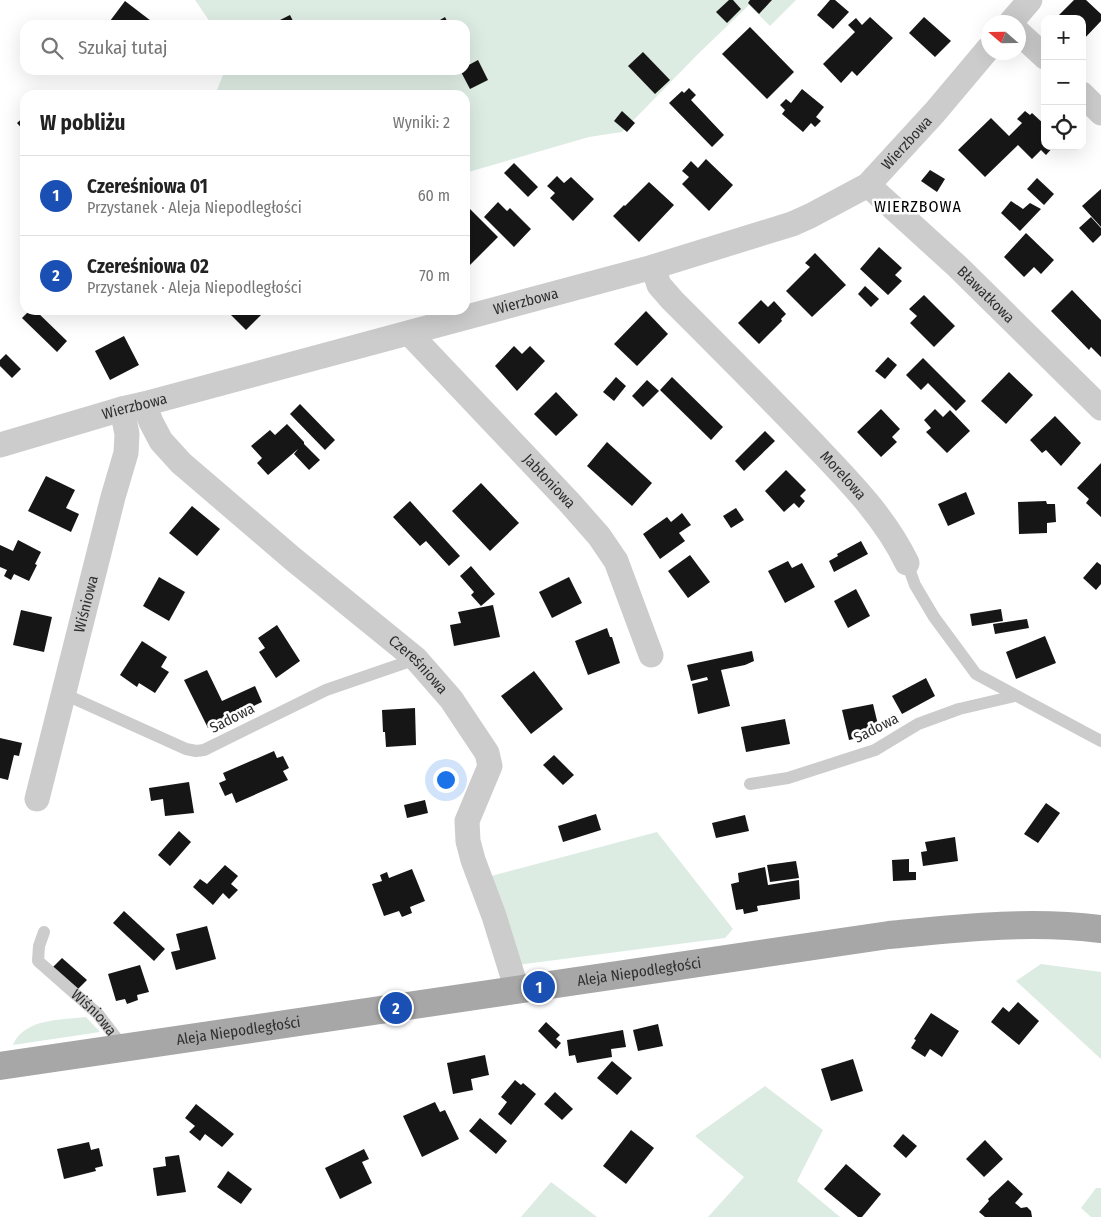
<!DOCTYPE html>
<html lang="pl">
<meta charset="utf-8">
<style>
body{margin:0;font-family:"Fira Sans Condensed",sans-serif;background:#f6f6f6;color:#222}
.controls{position:absolute;right:15px;top:15px;display:grid;overflow:hidden;border-radius:10px;box-shadow:0 5px 20px #0002}
.controls button{width:45px;height:45px;display:grid;place-items:center;padding:0;border:0;border-bottom:1px solid #e0e0e0;background:#fff;color:#222;font:25px sans-serif}
.compass{position:absolute;left:981px;top:15px;width:45px;height:45px;border-radius:50%;background:#fff;box-shadow:0 5px 20px #0002;rotate:290deg}
.you{position:absolute;left:445px;top:779px;width:18px;height:18px;margin:-12px;border:4px solid #fff;border-radius:50%;background:#1a73e8;box-shadow:0 0 0 8px #1a73e833}
.badge{display:grid;place-items:center;width:32px;height:32px;border-radius:50%;background:#786d2b;color:#fff;font-size:16px;font-weight:700}
.pin{position:absolute;translate:-50% -50%;border:2px solid #fff;box-shadow:0 1px 5px #0006}
.list{margin:0;padding:0;list-style:none}
h2{display:flex;justify-content:space-between;align-items:center;height:65px;margin:0;padding:0 20px;font-size:21px}
h2 small{font-size:16px;font-weight:400;color:#767676}
.list li{display:grid;grid-template-columns:32px 1fr auto;gap:15px;align-items:center;box-sizing:border-box;height:80px;padding:0 20px;border-top:1px solid #e0e0e0}
.list b{display:block;font-size:19px;white-space:nowrap}
.list p{margin:0;font-size:16px;white-space:nowrap;color:#767676}
.list em{font-size:16px;font-style:normal;color:#767676}
.icon{flex:none;width:28px;height:28px;fill:none;stroke:currentColor;stroke-width:2;stroke-linecap:round;stroke-linejoin:round}
.map{position:relative;flex:none;width:1101px;height:1217px;overflow:hidden}
.search{position:absolute;background:#fff;box-shadow:0 5px 20px #0002;left:20px;top:20px;width:450px;height:55px;display:flex;align-items:center;gap:12px;box-sizing:border-box;padding:0 18px;border-radius:15px;color:#767676;font-size:19px}
.panel{position:absolute;background:#fff;box-shadow:0 5px 20px #0002;left:20px;top:90px;width:450px;height:225px;border-radius:15px}
.map>svg:first-child{display:block}
.green{fill:#ddece3}
.building{fill:#161616}
.lines{fill:none;stroke-linecap:round;stroke-linejoin:round}
.service{stroke:#ccc;stroke-width:12}
.minor{stroke:#ccc;stroke-width:25}
.primary{stroke:#a7a7a7;stroke-width:28}
.labels{text-anchor:middle;stroke-width:5;stroke-linejoin:round;paint-order:stroke}
.street-label{font-size:15px;fill:#2f2f2f;stroke:#fff}
.neighbourhood-label{font-size:16px;letter-spacing:1px;fill:#000;stroke:#fff}
</style>
<div class="map">
<svg width="1101" height="1217" viewBox="0 0 1101 1217">
<rect width="100%" height="100%" fill="#fff"/>
<g class="green">
<polygon points="195,0 796,0 770,26 749,5 698,54 622,132 589,137 465,173 465,95 215,95 225,70 465,70 465,25 212,25"/>
<polygon points="657,832 733,929 725,938 517,965 487,877"/>
<polygon points="1041,964 1101,972 1101,1059 1016,981"/>
<path d="M 86,1017 L 100,1032 L 13,1045 C 24,1018 62,1020 86,1017 Z"/>
<polygon points="765,1086 823,1130 797,1181 840,1217 708,1217 744,1177 695,1136"/>
<polygon points="551,1182 597,1217 521,1217"/>
<polygon points="1096,1188 1101,1188 1101,1217 1091,1217 1081,1208"/>
</g>
<g class="building">
<polygon points="729,0 733,0 741,9 727,23 716,12"/>
<polygon points="750,0 772,0 759,14 748,3"/>
<polygon points="830,0 835,0 849,12 833,29 817,15"/>
<polygon points="1074,0 1086,0 1101,14 1101,21 1082,41 1082,19 1061,19 1058,16"/>
<polygon points="125,1 155,24 154,25 107,25"/>
<polygon points="290,15 295,25 278,25 276,22"/>
<polygon points="445,17 449,25 436,25 435,23"/>
<polygon points="870,17 893,38 857,76 852,71 841,83 823,64 855,32 848,25 856,18 862,25"/>
<polygon points="924,17 951,41 935,57 909,33"/>
<polygon points="750,27 794,72 767,99 722,54"/>
<polygon points="643,52 670,80 655,94 628,66"/>
<polygon points="478,60 488,80 470,89 460,70 465,70 465,67"/>
<polygon points="689,88 696,95 691,100 724,135 712,147 669,103 682,91 684,93"/>
<polygon points="802,89 824,107 816,117 821,121 815,127 811,123 803,132 782,114 785,110 780,105 786,99 791,103"/>
<polygon points="622,111 635,123 627,132 614,121"/>
<polygon points="1025,111 1030,115 1032,113 1045,125 1045,146 1054,146 1046,155 1041,150 1032,159 1018,145 985,177 958,150 991,118 1009,136 1022,123 1017,119"/>
<polygon points="25,116 25,132 17,123"/>
<polygon points="706,159 733,185 709,211 682,184 689,177 682,171 691,161 698,168"/>
<polygon points="514,163 538,187 528,197 504,173"/>
<polygon points="930,170 945,179 937,192 921,181"/>
<polygon points="557,176 564,183 571,177 594,199 573,221 550,198 555,193 547,186"/>
<polygon points="1037,178 1054,194 1044,205 1027,189"/>
<polygon points="649,182 674,205 639,242 613,216 624,205 625,206"/>
<polygon points="1101,189 1101,227 1082,206"/>
<polygon points="1011,201 1023,209 1030,203 1041,209 1020,231 1001,213"/>
<polygon points="498,202 507,211 510,208 531,229 514,247 484,217"/>
<polygon points="465,204 498,237 465,270"/>
<polygon points="1091,217 1101,228 1101,235 1093,243 1079,228"/>
<polygon points="1026,233 1054,260 1041,274 1034,267 1024,277 1004,257"/>
<polygon points="879,247 902,268 895,275 902,281 888,295 860,269"/>
<polygon points="815,253 846,285 812,317 786,291 810,267 805,263"/>
<polygon points="865,286 879,299 871,307 858,294"/>
<polygon points="1072,290 1101,320 1101,357 1091,347 1089,350 1051,311"/>
<polygon points="924,295 955,326 934,347 910,323 917,316 909,309"/>
<polygon points="761,300 768,307 774,301 786,314 781,319 782,321 759,344 738,323"/>
<polygon points="30,310 35,310 67,341 57,352 22,318"/>
<polygon points="226,310 266,310 246,330"/>
<polygon points="646,311 668,334 637,366 614,344"/>
<polygon points="124,336 139,365 110,380 95,351"/>
<polygon points="514,346 522,354 530,346 545,361 517,391 495,366"/>
<polygon points="6,354 21,369 12,378 0,366 0,360"/>
<polygon points="888,357 897,365 885,379 875,371"/>
<polygon points="923,358 966,401 956,411 928,383 921,390 906,375"/>
<polygon points="1009,372 1033,395 1006,424 981,401"/>
<polygon points="616,377 626,386 614,401 603,392"/>
<polygon points="672,377 723,427 711,440 660,390"/>
<polygon points="647,380 659,391 643,407 632,396"/>
<polygon points="556,392 578,415 556,436 534,414"/>
<polygon points="300,404 335,440 325,450 290,414"/>
<polygon points="881,409 900,429 892,437 897,442 881,457 857,432"/>
<polygon points="935,409 943,417 950,410 970,431 947,453 926,432 931,428 924,420"/>
<polygon points="1055,416 1081,443 1061,466 1046,450 1042,453 1030,440"/>
<polygon points="287,424 304,442 304,444 320,460 309,470 294,454 298,449 268,475 257,463 262,458 251,446 270,430 275,435"/>
<polygon points="765,431 775,441 744,471 735,461"/>
<polygon points="607,442 652,483 632,506 587,466"/>
<polygon points="1101,463 1101,517 1086,503 1089,499 1077,488"/>
<polygon points="786,470 806,490 800,496 805,501 799,508 794,503 784,512 765,491"/>
<polygon points="46,476 75,490 66,508 79,514 71,532 28,511"/>
<polygon points="481,483 519,523 490,551 452,511"/>
<polygon points="966,492 975,514 948,526 938,504"/>
<polygon points="410,501 460,556 449,566 426,541 420,546 393,517"/>
<polygon points="1046,501 1047,504 1055,504 1056,522 1047,523 1047,533 1019,534 1018,502"/>
<polygon points="192,506 220,529 197,556 169,533"/>
<polygon points="736,508 744,520 731,528 723,516"/>
<polygon points="682,513 691,525 679,533 685,541 660,559 643,534 667,517 671,522"/>
<polygon points="18,540 41,552 35,564 37,565 29,581 14,574 11,580 4,576 7,570 0,567 0,545 13,551"/>
<polygon points="861,541 868,554 834,572 829,561 838,556 837,554"/>
<polygon points="690,555 710,582 688,598 668,571"/>
<polygon points="788,561 792,568 802,563 815,587 785,603 768,571"/>
<polygon points="1097,562 1101,565 1101,584 1096,590 1083,578"/>
<polygon points="471,566 495,594 481,606 471,595 474,592 460,576"/>
<polygon points="159,577 185,592 169,621 143,606"/>
<polygon points="569,577 582,603 552,618 539,592"/>
<polygon points="856,589 870,616 848,628 834,601"/>
<polygon points="493,605 500,637 454,646 450,625 461,623 458,612"/>
<polygon points="1001,609 1003,621 972,626 970,614"/>
<polygon points="21,610 52,617 44,652 13,645"/>
<polygon points="1027,619 1029,628 995,634 993,624"/>
<polygon points="277,625 300,661 276,678 259,652 265,648 258,638"/>
<polygon points="607,628 610,637 612,637 620,663 588,675 575,641"/>
<polygon points="1045,636 1056,663 1016,679 1006,652"/>
<polygon points="142,641 167,657 161,667 169,672 155,693 139,683 137,687 120,675"/>
<polygon points="752,651 754,661 745,665 721,670 730,706 698,714 692,684 708,680 707,677 691,681 687,665"/>
<polygon points="207,670 222,701 255,686 262,702 208,728 184,680"/>
<polygon points="534,671 563,709 531,734 501,696"/>
<polygon points="926,678 935,696 902,714 892,696"/>
<polygon points="873,704 880,733 849,740 842,710"/>
<polygon points="415,708 416,745 386,747 385,732 383,732 382,710"/>
<polygon points="785,719 790,744 746,752 741,727"/>
<polygon points="0,738 22,743 19,756 14,755 8,780 0,778"/>
<polygon points="274,751 277,758 283,756 289,768 283,771 288,780 236,803 232,793 225,796 219,783 226,780 223,773"/>
<polygon points="554,755 574,775 563,785 543,765"/>
<polygon points="189,782 194,813 165,816 163,799 151,801 149,788"/>
<polygon points="425,800 428,813 407,818 404,805"/>
<polygon points="1046,803 1060,813 1038,843 1024,834"/>
<polygon points="596,814 601,830 563,842 558,826"/>
<polygon points="745,815 749,831 716,838 712,823"/>
<polygon points="179,831 191,842 170,866 158,855"/>
<polygon points="955,837 958,861 923,866 921,852 927,851 925,842"/>
<polygon points="909,859 909,872 916,872 916,880 893,881 892,860"/>
<polygon points="796,861 799,878 770,882 767,865"/>
<polygon points="225,865 238,876 231,884 238,890 229,899 223,893 213,905 193,887 200,879 207,884"/>
<polygon points="765,867 768,885 799,880 800,899 757,906 758,911 744,914 743,909 736,910 731,884 739,882 738,873"/>
<polygon points="412,869 425,901 410,907 412,913 402,917 399,911 384,916 372,884 382,881 380,875 387,872 389,878"/>
<polygon points="124,911 165,949 154,961 113,923"/>
<polygon points="207,926 216,959 176,970 171,952 180,950 176,934"/>
<polygon points="62,958 87,980 77,990 53,967"/>
<polygon points="140,965 149,992 137,995 138,1000 127,1004 125,999 116,1001 108,974"/>
<polygon points="1018,1002 1039,1021 1019,1045 991,1022 1003,1007 1009,1012"/>
<polygon points="931,1013 959,1031 942,1057 930,1049 925,1057 911,1048 916,1040 914,1039"/>
<polygon points="546,1022 560,1035 556,1039 561,1043 556,1049 538,1031"/>
<polygon points="658,1024 663,1046 638,1051 633,1030"/>
<polygon points="623,1030 626,1047 611,1049 612,1057 577,1063 575,1055 569,1056 567,1040"/>
<polygon points="485,1055 489,1075 471,1079 473,1090 453,1094 447,1063"/>
<polygon points="853,1059 863,1091 831,1101 821,1069"/>
<polygon points="612,1061 632,1078 617,1095 597,1078"/>
<polygon points="515,1080 521,1085 523,1083 536,1094 511,1125 498,1114 507,1102 501,1097"/>
<polygon points="555,1092 573,1109 562,1120 544,1104"/>
<polygon points="435,1102 440,1112 445,1110 459,1139 422,1157 403,1116"/>
<polygon points="196,1104 234,1134 222,1147 205,1134 200,1141 189,1132 195,1126 185,1118"/>
<polygon points="480,1118 507,1141 496,1154 469,1131"/>
<polygon points="631,1130 654,1148 626,1184 603,1166"/>
<polygon points="903,1134 917,1146 906,1158 893,1146"/>
<polygon points="985,1140 1003,1159 984,1177 966,1159"/>
<polygon points="89,1142 91,1150 99,1148 103,1166 95,1168 96,1171 64,1179 57,1149"/>
<polygon points="364,1149 369,1159 362,1162 372,1183 340,1199 325,1168"/>
<polygon points="179,1155 186,1192 157,1196 153,1168 166,1166 165,1157"/>
<polygon points="846,1164 881,1194 862,1217 858,1217 824,1189"/>
<polygon points="228,1171 252,1189 241,1204 217,1187"/>
<polygon points="1008,1180 1023,1194 1015,1203 1021,1208 1027,1207 1031,1211 1032,1217 985,1217 979,1212 989,1201 988,1199"/>
</g>
<g class="lines">
<g class="service">
<polyline points="907,563 915,585 934,617 976,674 1101,741"/>
<polyline points="64,694 186,749 196,751 204,750 326,690 416,659"/>
<polyline points="750,784 788,778 875,750 918,724 959,709 1015,696"/>
<path id="s1" d="M 44,932 L 39,946 L 38,961 L 98,1014 L 124,1048"/>
</g>
<g class="minor">
<polyline points="1011,22 1030,0"/>
<polyline points="1018,32 1045,57"/>
<polyline points="1082,94 1101,113"/>
<path id="s2" d="M 868,185 L 958,267 L 1101,408"/>
<path id="s3" d="M 653,267 L 659,285 L 672,300 C 718,346 764,392 808,438 C 845,477 884,515 907,563"/>
<path id="s4" d="M 409,333 L 569,502 L 599,536 L 616,561 L 651,655"/>
<path id="s5" d="M 144,404 L 151,422 L 161,441 L 181,463 L 293,559 L 416,659 L 451,699 L 487,753 L 490,766 L 467,821 L 468,841 L 473,860 L 494,916 L 517,990"/>
<path id="s6" d="M 0,445 L 122,409 L 144,404 L 653,267 L 792,224 L 810,216 L 868,185 L 935,112 L 988,49"/>
<path id="s7" d="M 37,799 L 113,497 L 126,453 L 127,434 L 122,409"/>
</g>
<path class="primary" id="s8" d="M 0,1066 L 889,935 C 960,928 1030,920 1101,929"/>
</g>
<g class="labels">
<g class="street-label">
<text dy="5" stroke="none"><textPath href="#s6" startOffset="965">Wierzbowa</textPath></text>
<text dy="5" stroke="none"><textPath href="#s2" startOffset="161">Bławatkowa</textPath></text>
<text dy="5" stroke="none"><textPath href="#s6" startOffset="545">Wierzbowa</textPath></text>
<text dy="5" stroke="none"><textPath href="#s6" startOffset="140">Wierzbowa</textPath></text>
<text dy="5" stroke="none"><textPath href="#s3" startOffset="284">Morelowa</textPath></text>
<text dy="5" stroke="none"><textPath href="#s4" startOffset="204">Jabłoniowa</textPath></text>
<text dy="5" stroke="none"><textPath href="#s7" startOffset="201">Wiśniowa</textPath></text>
<text dy="5" stroke="none"><textPath href="#s5" startOffset="382">Czereśniowa</textPath></text>
<text transform="translate(232 718) rotate(-27)" y="5">Sadowa</text>
<text transform="translate(876 728) rotate(-27)" y="5">Sadowa</text>
<text dy="5" stroke="none"><textPath href="#s8" startOffset="646">Aleja Niepodległości</textPath></text>
<text dy="5" stroke="none"><textPath href="#s1" startOffset="106">Wiśniowa</textPath></text>
<text dy="5" stroke="none"><textPath href="#s8" startOffset="241">Aleja Niepodległości</textPath></text>
</g>
<g class="neighbourhood-label">
<text x="918" y="212">WIERZBOWA</text>
</g>
</g>
</svg>
<div class="controls">
<button>+</button>
<button>−</button>
<button><svg class="icon" aria-label="locate" viewBox="0 0 24 24"><circle cx="12" cy="12" r="6"/><path d="M12 2v4M12 18v4M2 12h4M18 12h4"/></svg></button>
</div>
<svg class="compass" viewBox="-18 -18 36 36"><path d="M0-13l5 13h-10z" fill="#e53935"/><path d="M0 13l5-13h-10z" fill="#767676"/></svg>
<div class="you"></div>
<div class="pin badge" style="left:539px;top:987px;background:#1a4fb4">1</div>
<div class="pin badge" style="left:396px;top:1008px;background:#1a4fb4">2</div>
<div class="search"><svg class="icon" aria-label="search" viewBox="0 0 24 24"><circle cx="10" cy="10" r="6"/><path d="M15 15l6 6"/></svg>Szukaj tutaj</div>
<section class="panel">
<h2>W pobliżu<small>Wyniki: 2</small></h2>
<ul class="list">
<li><span class="badge" style="background:#1a4fb4">1</span><div><b>Czereśniowa 01</b><p>Przystanek · Aleja Niepodległości</p></div><em>60 m</em></li>
<li><span class="badge" style="background:#1a4fb4">2</span><div><b>Czereśniowa 02</b><p>Przystanek · Aleja Niepodległości</p></div><em>70 m</em></li>
</ul>
</section>
</div>
